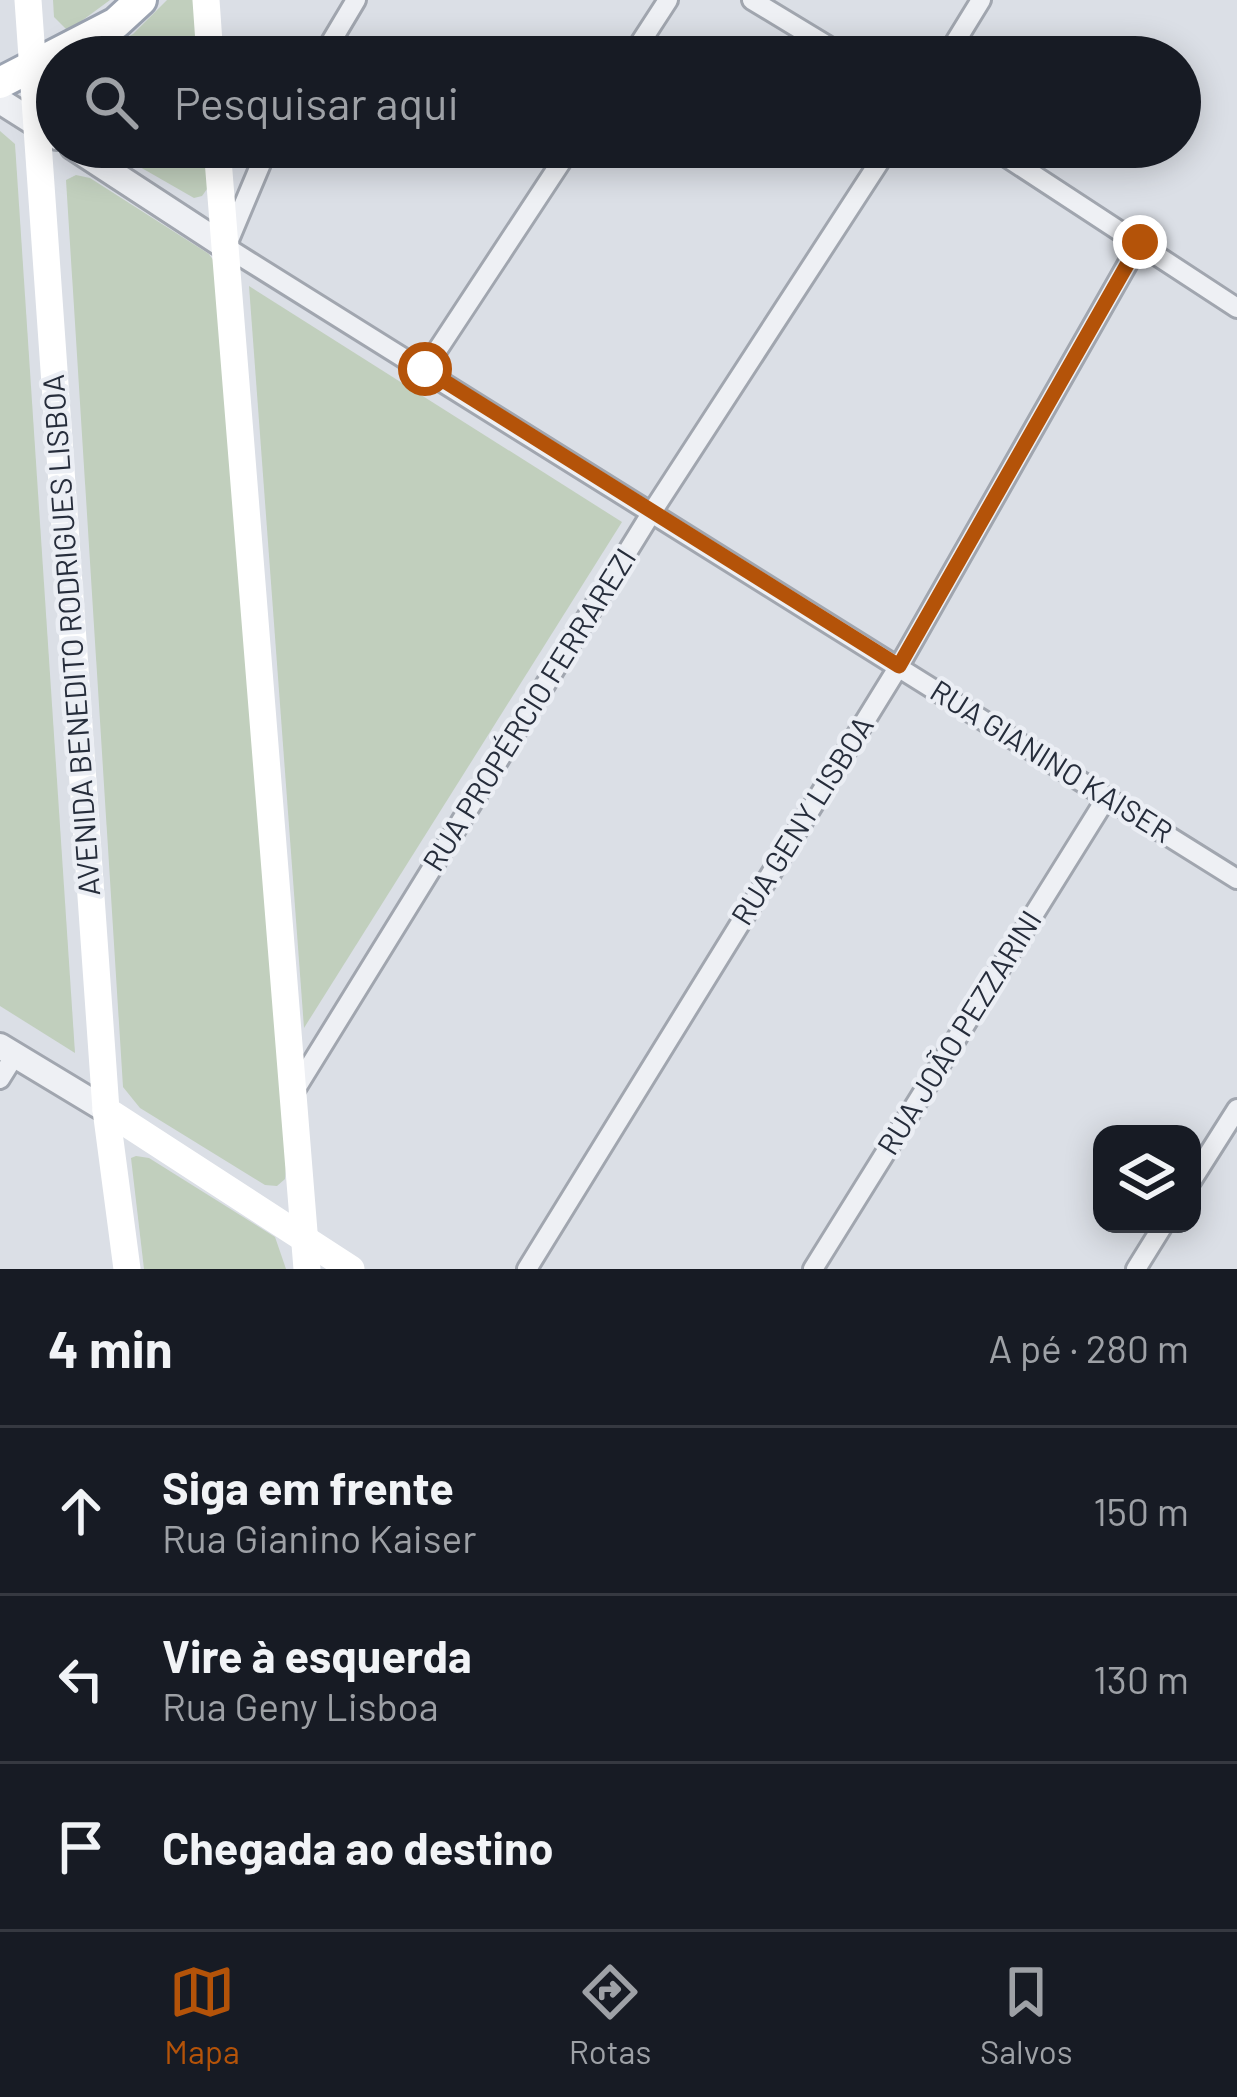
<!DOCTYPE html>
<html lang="pt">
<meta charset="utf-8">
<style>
body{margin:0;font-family:Barlow,sans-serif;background:#20242c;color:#f1f3f6}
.controls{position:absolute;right:36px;bottom:36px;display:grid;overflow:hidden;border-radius:24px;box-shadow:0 6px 30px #0003}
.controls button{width:108px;height:108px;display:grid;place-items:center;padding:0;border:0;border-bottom:3px solid #363941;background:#171b24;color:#f1f3f6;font:60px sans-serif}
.stop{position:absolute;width:36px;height:36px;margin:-27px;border:9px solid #b45309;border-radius:50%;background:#fff}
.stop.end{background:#b45309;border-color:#fff;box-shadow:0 3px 12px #0008}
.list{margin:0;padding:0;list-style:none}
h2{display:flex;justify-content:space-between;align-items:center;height:156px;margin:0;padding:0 48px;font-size:51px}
h2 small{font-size:39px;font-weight:400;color:#9ea1a6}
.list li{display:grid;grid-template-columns:78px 1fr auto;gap:36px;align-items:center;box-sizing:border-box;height:168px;padding:0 48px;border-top:3px solid #363941}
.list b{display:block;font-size:45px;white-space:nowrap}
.list p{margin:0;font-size:39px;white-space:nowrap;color:#9ea1a6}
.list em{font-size:39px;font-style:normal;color:#9ea1a6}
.icon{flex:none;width:66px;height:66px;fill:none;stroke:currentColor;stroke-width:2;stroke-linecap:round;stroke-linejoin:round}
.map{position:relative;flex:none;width:1237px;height:1269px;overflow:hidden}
.search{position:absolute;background:#171b24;box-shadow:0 6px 30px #0003;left:36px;right:36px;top:36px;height:132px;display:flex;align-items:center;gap:30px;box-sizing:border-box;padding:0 42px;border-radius:66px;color:#9ea1a6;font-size:45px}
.sheet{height:660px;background:#171b24}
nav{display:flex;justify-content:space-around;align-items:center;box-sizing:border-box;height:168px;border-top:3px solid #363941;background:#171b24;font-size:33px;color:#9ea1a6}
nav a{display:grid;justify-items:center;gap:6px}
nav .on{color:#b45309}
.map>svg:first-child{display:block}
.green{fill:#c1cfbd}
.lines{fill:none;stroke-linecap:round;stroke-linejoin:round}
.minor-casing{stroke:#a1a6af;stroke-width:24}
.tertiary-casing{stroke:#a1a6af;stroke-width:30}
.primary-casing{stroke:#9ba3b1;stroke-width:36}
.minor{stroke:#eef0f4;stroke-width:18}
.tertiary{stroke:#eef0f4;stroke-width:24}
.secondary{stroke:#fff;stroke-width:27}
.primary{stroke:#fff;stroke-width:30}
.route{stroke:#b45309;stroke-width:15}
.labels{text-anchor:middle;stroke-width:9;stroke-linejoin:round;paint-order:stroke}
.street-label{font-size:30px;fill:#262d3b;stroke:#ebeef4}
</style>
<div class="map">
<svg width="1237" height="1269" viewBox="0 0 1237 1269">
<rect width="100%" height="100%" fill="#dbdfe6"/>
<g class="green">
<polygon points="53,0 110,0 68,31 54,17"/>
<polygon points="167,0 199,0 202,57 91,57 133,34"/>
<polygon points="0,131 15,144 75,1053 0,1006"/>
<polygon points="105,147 209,147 207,189 202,196 194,198"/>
<polygon points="76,175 90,178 209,254 216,264 286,1167 285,1179 277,1186 265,1185 140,1108 123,1087 66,180"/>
<polygon points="249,286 622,522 304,1028"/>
<polygon points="136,1156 149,1158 275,1237 286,1269 144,1269 131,1158"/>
</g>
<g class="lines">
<defs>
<g id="minor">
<polyline points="752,0 846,57"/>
<polyline points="322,57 356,0"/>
<polyline points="631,57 668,0"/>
<polyline points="946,57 981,0"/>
<polyline points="225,147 240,156 265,153"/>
<polyline points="268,147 226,247 1237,879"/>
<polyline points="991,147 1237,308"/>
<polyline points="425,369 571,147"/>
<polyline points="0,1079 15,1055"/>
<polyline points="295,1090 652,512 889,147"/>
<polyline points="1192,1180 1237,1109"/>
<polyline points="527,1269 899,666 1140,242"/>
<polyline points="813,1269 1107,797"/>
<polyline points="1136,1269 1164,1224"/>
</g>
<g id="tertiary">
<polyline points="0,101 57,137"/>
<polyline points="73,147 226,247"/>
<polyline points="0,1046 106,1110"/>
</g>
<polyline id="primary" points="0,83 116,23 141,0"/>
</defs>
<use href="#minor" class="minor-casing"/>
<use href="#tertiary" class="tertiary-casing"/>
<use href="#primary" class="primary-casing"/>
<use href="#minor" class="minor"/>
<use href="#tertiary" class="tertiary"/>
<g class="secondary">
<polyline points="28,0 106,1110 127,1269"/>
<polyline points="206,0 210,57"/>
<polyline points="217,147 307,1269"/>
<polyline points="106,1110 351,1269"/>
</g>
<use href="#primary" class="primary"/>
</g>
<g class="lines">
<polyline class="route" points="425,369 899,666 1140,242"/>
</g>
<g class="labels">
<g class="street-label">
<text transform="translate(72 635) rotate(-94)" y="10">AVENIDA BENEDITO RODRIGUES LISBOA</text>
<text transform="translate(530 710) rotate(-58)" y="10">RUA PROPÉRCIO FERRAREZI</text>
<text transform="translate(1051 762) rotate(32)" y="10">RUA GIANINO KAISER</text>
<text transform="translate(803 821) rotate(-58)" y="10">RUA GENY LISBOA</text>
<text transform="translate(960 1033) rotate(-58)" y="10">RUA JOÃO PEZZARINI</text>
</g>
</g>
</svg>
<div class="controls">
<button><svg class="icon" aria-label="layers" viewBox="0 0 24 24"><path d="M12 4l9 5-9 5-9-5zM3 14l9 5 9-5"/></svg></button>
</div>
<div class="stop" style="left:425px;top:369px"></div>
<div class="stop end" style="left:1140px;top:242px"></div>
<div class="search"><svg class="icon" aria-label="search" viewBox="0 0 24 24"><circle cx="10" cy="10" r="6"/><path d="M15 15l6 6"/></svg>Pesquisar aqui</div>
</div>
<section class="sheet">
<h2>4 min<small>A pé · 280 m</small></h2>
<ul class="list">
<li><svg class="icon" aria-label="ahead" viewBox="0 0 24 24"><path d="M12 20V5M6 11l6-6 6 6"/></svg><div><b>Siga em frente</b><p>Rua Gianino Kaiser</p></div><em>150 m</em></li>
<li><svg class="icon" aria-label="left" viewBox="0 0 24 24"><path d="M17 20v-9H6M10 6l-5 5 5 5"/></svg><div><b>Vire à esquerda</b><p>Rua Geny Lisboa</p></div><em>130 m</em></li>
<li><svg class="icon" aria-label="arrive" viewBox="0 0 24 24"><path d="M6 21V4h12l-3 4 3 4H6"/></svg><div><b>Chegada ao destino</b></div></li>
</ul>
</section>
<nav>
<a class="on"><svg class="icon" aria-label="map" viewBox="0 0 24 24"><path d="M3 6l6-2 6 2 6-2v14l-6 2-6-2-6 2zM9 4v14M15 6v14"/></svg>Mapa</a>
<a><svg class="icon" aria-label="directions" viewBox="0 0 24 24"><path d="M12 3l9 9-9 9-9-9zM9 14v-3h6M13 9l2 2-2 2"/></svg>Rotas</a>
<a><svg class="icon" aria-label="saved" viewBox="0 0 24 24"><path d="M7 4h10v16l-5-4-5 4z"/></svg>Salvos</a>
</nav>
